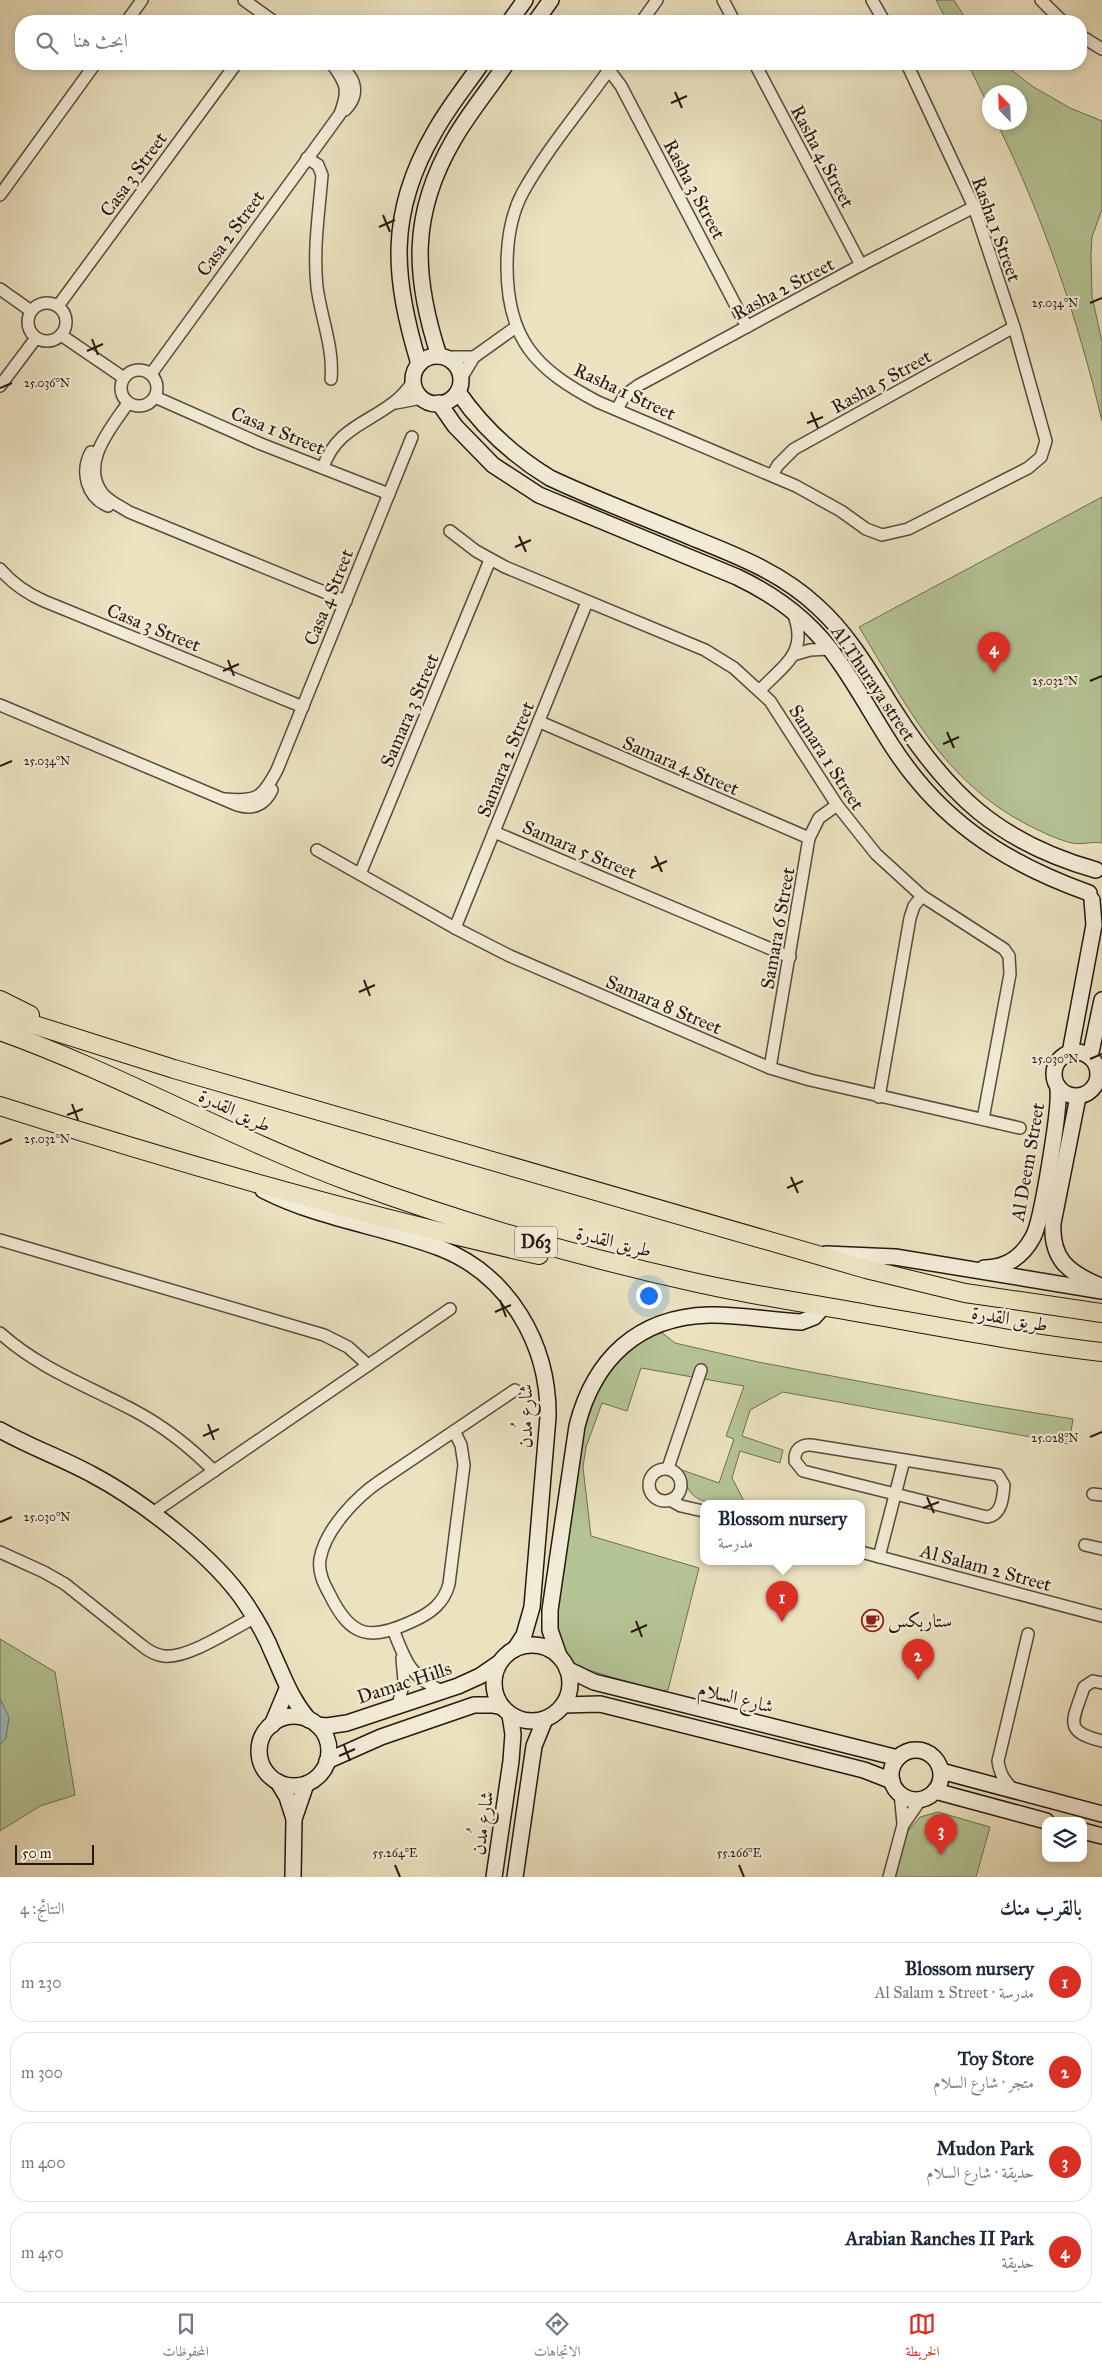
<!DOCTYPE html>
<html lang="ar">
<meta charset="utf-8">
<style>
body{margin:0;font-family:"IM FELL Great Primer",Amiri,serif;background:#f2f2f3;color:#1f2937;direction:rtl}
.controls{position:absolute;right:15px;bottom:15px;display:grid;overflow:hidden;border-radius:10px;box-shadow:0 2px 8px #0003}
.controls button{width:45px;height:45px;display:grid;place-items:center;padding:0;border:0;border-bottom:1px solid #e0e1e3;background:#fff;color:#1f2937;font:25px sans-serif}
.compass{position:absolute;left:982px;top:85px;width:45px;height:45px;border-radius:50%;background:#fff;box-shadow:0 2px 8px #0003;rotate:337deg}
.scale{position:absolute;left:15px;bottom:12px;width:79px;box-sizing:border-box;padding-left:5px;border:2px solid #271810;border-top:0;font-size:14px;line-height:18px;white-space:nowrap;color:#271810;-webkit-text-stroke:4px #f2ecd6;paint-order:stroke}
.you{position:absolute;left:648px;top:1295px;width:18px;height:18px;margin:-12px;border:4px solid #fff;border-radius:50%;background:#1a73e8;box-shadow:0 0 0 8px #1a73e833}
.badge{display:grid;place-items:center;width:32px;height:32px;border-radius:50%;background:#d93025;color:#fff;font-size:16px;font-weight:700}
.pin{position:absolute;translate:-50% -41px;filter:drop-shadow(0 1px 2px #0008)}
.pin::after{content:'';position:absolute;top:26px;width:18px;height:15px;background:inherit;clip-path:polygon(0 0,100% 0,50% 100%)}
.popup{position:absolute;left:700px;top:1500px;width:165px;height:65px;box-sizing:border-box;display:grid;place-content:center;border-radius:10px;background:#fff;filter:drop-shadow(0 1px 4px #0005);font-size:16px;white-space:nowrap;color:#747a83}
.popup b{font-size:19px;color:#1f2937}
.popup::after{content:'';position:absolute;left:50%;top:100%;margin-left:-10px;border:10px solid transparent;border-top-color:#fff}
.list{margin:0;padding:0;list-style:none}
h2{display:flex;justify-content:space-between;align-items:center;height:65px;margin:0;padding:0 20px;font-size:21px}
h2 small{font-size:16px;font-weight:400;color:#747a83}
.list li{display:grid;grid-template-columns:32px 1fr auto;gap:15px;align-items:center;box-sizing:border-box;height:80px;margin:0 10px 10px;padding:0 10px;border:1px solid #e0e1e3;border-radius:20px}
.list b{display:block;font-size:19px;white-space:nowrap}
.list p{margin:0;font-size:16px;white-space:nowrap;color:#747a83}
.list em{font-size:16px;font-style:normal;color:#747a83}
.icon{flex:none;width:28px;height:28px;fill:none;stroke:currentColor;stroke-width:2;stroke-linecap:round;stroke-linejoin:round}
.map{position:relative;flex:none;width:1102px;height:1877px;overflow:hidden;direction:ltr}
.search{position:absolute;background:#fff;box-shadow:0 2px 8px #0003;left:15px;right:15px;top:15px;height:55px;display:flex;align-items:center;gap:12px;box-sizing:border-box;padding:0 18px;border-radius:20px;color:#747a83;font-size:19px}
.sheet{height:425px;background:#fff}
nav{display:flex;justify-content:space-around;align-items:center;box-sizing:border-box;height:70px;border-top:1px solid #e0e1e3;background:#fff;font-size:14px;color:#747a83}
nav a{display:grid;justify-items:center;gap:2px}
nav .on{color:#d93025}
.map>svg:first-child{display:block}
.green{fill:#b5c495;stroke:#6e6e52}
.water{fill:#9ebbbd;stroke:#6e7a78}
.lines{fill:none;stroke-linecap:round;stroke-linejoin:round}
.street-casing{stroke:#584a3c;stroke-width:14}
.secondary-casing{stroke:#271810;stroke-width:18}
.primary-casing{stroke:#271810;stroke-width:20}
.street{stroke:#f2ecd6;stroke-width:11}
.secondary{stroke:#f2ecd6;stroke-width:15}
.primary{stroke:#ebe2c0;stroke-width:18}
.ticks{fill:none;stroke:#271810;stroke-width:2}
.labels{text-anchor:middle;stroke-width:4.5;stroke-linejoin:round;paint-order:stroke}
.shield{fill:#f2ecd6;stroke:#64584b;stroke-width:1}
.shield-label{font-size:18px;font-weight:bold;fill:#271810}
.street-label{font-size:19px;fill:#271810;stroke:#f2ecd6}
.poi-label{font-size:19px;fill:#271810;stroke:#f2ecd6;text-anchor:start}
.ticks-label{font-size:12px;text-anchor:middle;fill:#271810;stroke:#f2ecd6;stroke-width:4.5;stroke-linejoin:round;paint-order:stroke}
</style>
<div class="map">
<svg width="1102" height="1877" viewBox="0 0 1102 1877">
<rect width="100%" height="100%" fill="#ebe2c0"/>
<filter id="stains"><feTurbulence type="fractalNoise" baseFrequency=".004" numOctaves="4"/><feColorMatrix values="0 0 0 0 .2 0 0 0 0 .09 0 0 0 0 .02 0 0 0 .5 -.17"/></filter>
<radialGradient id="worn" r=".72"><stop offset=".6" stop-color="#630" stop-opacity="0"/><stop offset="1" stop-color="#630" stop-opacity=".3"/></radialGradient>
<g class="green">
<polygon points="936,0 954,0 967,21 947,21"/>
<path d="M 968,64 L 1004,64 L 1032,86 L 1070,108 L 1102,121 L 1102,209 L 1092,237 L 1091,255 L 1092,296 L 1102,342 L 1102,421 C 1078,319 1043,217 997,123 L 1020,122 L 1020,92 L 990,92 L 989,107 Z"/>
<path d="M 1102,497 L 1102,843 C 1090,841 1080,846 1068,842 C 1054,838 1040,831 1026,824 C 942,780 906,704 859,627 Z"/>
<path d="M 660,1331 L 675,1343 L 758,1362 L 974,1403 L 1073,1419 L 1069,1444 L 783,1392 L 750,1410 L 742,1436 L 783,1450 L 780,1463 L 740,1451 L 732,1478 L 745,1503 C 714,1503 688,1509 682,1470 L 719,1483 L 734,1439 L 726,1436 L 744,1386 L 641,1368 L 627,1411 L 602,1403 L 586,1447 L 583,1467 L 591,1536 L 699,1568 L 668,1690 L 659,1691 L 578,1667 L 567,1659 L 560,1649 L 549,1617 L 576,1431 L 612,1356 Z"/>
<polygon points="0,1639 55,1672 75,1795 40,1806 0,1831"/>
<polygon points="938,1812 990,1827 976,1877 894,1877 907,1832 920,1817"/>
</g>
<polygon class="water" points="0,1699 9,1717 6,1739 0,1744"/>
<g class="lines">
<defs>
<g id="street">
<polyline points="244,0 273,21"/>
<polyline points="723,0 734,21"/>
<polyline points="872,0 884,21"/>
<polyline points="1041,0 1062,21"/>
<polyline points="127,21 142,0"/>
<polyline points="642,21 657,0"/>
<polyline points="1081,36 1102,49"/>
<path d="M 613,64 C 584,106 548,147 523,192 C 511,214 507,241 507,266 C 507,339 535,369 598,402 L 796,486 L 841,511 L 866,529 L 882,535 L 908,529 L 1028,468 L 1041,457 L 1046,441 L 1014,327 L 974,207 L 907,64"/>
<polyline points="755,64 861,265"/>
<path d="M 336,65 C 356,75 361,94 345,110"/>
<polyline points="609,70 621,86 747,327"/>
<path d="M 307,158 L 318,165 L 322,175 C 319,213 313,249 317,287 C 321,318 334,348 331,379"/>
<polyline points="0,195 95,64"/>
<polyline points="0,289 31,311"/>
<circle cx="47" cy="322" r="19"/>
<polyline points="58,306 236,64"/>
<polyline points="61,335 124,378"/>
<polyline points="447,357 474,357"/>
<circle cx="139" cy="388" r="18"/>
<path d="M 151,374 L 340,114 C 349,90 347,84 332,64"/>
<polyline points="462,377 474,357 516,327"/>
<polyline points="0,386 36,338"/>
<polyline points="155,397 261,444 389,494"/>
<path d="M 128,403 C 111,428 79,464 103,494 C 110,502 120,506 129,512 L 346,601"/>
<polyline points="396,403 422,398"/>
<polyline points="617,409 625,395 639,385 861,265 974,207"/>
<path d="M 91,452 C 80,472 87,497 108,506"/>
<path d="M 323,468 C 338,419 389,421 413,381"/>
<polyline points="772,475 778,465 794,449 1014,327"/>
<polyline points="450,531 476,551 505,567 705,650 734,668 770,701 837,805 876,854 922,896 1004,949 1009,956 1010,974 983,1119"/>
<path d="M 0,569 C 13,584 26,593 44,601 L 303,707"/>
<polyline points="793,655 810,650 830,649"/>
<path d="M 760,690 C 785,664 809,652 793,613"/>
<path d="M 0,705 L 237,805 C 253,810 265,805 272,790"/>
<polyline points="540,722 809,838"/>
<path d="M 225,799 C 257,802 262,798 277,770 L 412,437"/>
<polyline points="494,832 790,957"/>
<polyline points="317,850 455,928 510,956 770,1068 810,1080 1020,1128"/>
<polyline points="360,874 490,560"/>
<polyline points="455,928 587,602"/>
<polyline points="770,1068 809,838 819,818 837,805"/>
<polyline points="879,1097 910,918 914,906 922,896"/>
<polyline points="0,1240 324,1335 348,1347 368,1365"/>
<path d="M 0,1333 C 40,1369 88,1386 135,1411 C 165,1427 190,1447 214,1471"/>
<path d="M 454,1431 L 461,1445 L 464,1465 L 449,1584 C 444,1603 431,1613 413,1621 C 370,1641 351,1638 330,1595 C 324,1584 318,1573 320,1559 C 325,1530 356,1497 380,1481 L 515,1390"/>
<path d="M 811,1445 L 998,1475 L 1004,1485 C 1003,1497 1002,1515 987,1517 L 803,1471 L 795,1461 C 794,1450 801,1444 811,1445 Z"/>
<polyline points="668,1468 701,1370"/>
<circle cx="665" cy="1485" r="16"/>
<polyline points="1093,1494 1102,1495"/>
<polyline points="670,1500 681,1506 703,1511"/>
<polyline points="151,1514 450,1309"/>
<polyline points="1085,1545 1102,1549"/>
<path d="M 0,1552 L 44,1572 L 65,1584 L 140,1644 C 147,1650 154,1655 164,1656 C 188,1659 232,1629 254,1618"/>
<polyline points="861,1552 1102,1616"/>
<polyline points="879,1557 904,1460"/>
<path d="M 393,1629 C 405,1660 410,1677 442,1691"/>
<path d="M 1102,1683 L 1093,1681 L 1084,1687 C 1073,1721 1062,1731 1102,1741"/>
<polyline points="398,1705 404,1681 402,1658"/>
<path d="M 1014,1790 C 1004,1781 1000,1774 998,1761 L 1028,1634"/>
<polyline points="900,1793 903,1823"/>
<polyline points="889,1877 903,1825 921,1799"/>
</g>
<g id="secondary">
<polyline points="510,21 525,0"/>
<polyline points="536,21 551,0"/>
<path d="M 439,356 C 413,276 410,214 454,139 C 469,113 489,89 506,64"/>
<circle cx="437" cy="380" r="24"/>
<path d="M 419,364 C 393,278 387,214 434,133 C 447,109 465,87 481,64"/>
<path d="M 458,392 C 483,428 512,455 550,478 C 597,500 645,518 693,538 C 738,556 782,573 818,607 C 850,636 871,674 894,710 C 948,795 998,842 1096,870"/>
<path d="M 439,403 L 455,426 L 493,465 L 539,495 L 737,577 C 777,596 812,622 838,660 C 866,699 886,743 917,780 C 963,836 1022,869 1089,893"/>
<circle cx="1076" cy="1074" r="22"/>
<polyline points="1070,1053 1094,925 1092,900"/>
<polyline points="1090,1057 1102,1000"/>
<path d="M 1078,1097 L 1053,1223 C 1051,1258 1067,1272 1098,1285"/>
<path d="M 263,1190 C 319,1219 382,1226 440,1248 C 509,1275 549,1344 548,1417 L 532,1607 L 524,1635 L 515,1649"/>
<polyline points="826,1254 895,1257 1102,1291"/>
<path d="M 984,1268 C 1006,1268 1023,1256 1033,1237 C 1042,1221 1060,1109 1058,1090"/>
<path d="M 0,1430 C 30,1447 62,1458 93,1475 C 142,1501 215,1557 246,1604 C 256,1619 266,1636 273,1654 C 284,1678 291,1699 309,1720"/>
<circle cx="532" cy="1683" r="38"/>
<path d="M 559,1656 L 550,1630 L 550,1610 L 577,1426 C 594,1359 638,1317 709,1315 C 740,1314 771,1321 801,1322 L 814,1317 L 824,1306"/>
<polyline points="567,1669 594,1682 898,1758"/>
<polyline points="563,1705 600,1704 864,1770 892,1781"/>
<circle cx="294" cy="1751" r="35"/>
<polyline points="272,1725 287,1689"/>
<polyline points="317,1725 327,1726 347,1723 458,1686 480,1676 499,1663"/>
<circle cx="916" cy="1775" r="25"/>
<polyline points="327,1761 381,1737 474,1705 493,1705 502,1707"/>
<polyline points="941,1771 1102,1814"/>
<polyline points="278,1782 287,1797 294,1819"/>
<polyline points="935,1791 1046,1821"/>
<polyline points="1083,1831 1102,1836"/>
<polyline points="293,1877 294,1819 306,1784"/>
<polyline points="494,1877 511,1761 513,1734 510,1715"/>
<polyline points="515,1877 534,1746 545,1719"/>
</g>
<g id="primary">
<polyline points="0,1000 30,1015"/>
<polyline points="0,1014 174,1069 866,1269 965,1293 1102,1313"/>
<path d="M 0,1031 C 120,1074 231,1138 351,1182 C 466,1224 583,1258 702,1284 C 757,1296 812,1304 867,1314 C 946,1328 1023,1343 1102,1352"/>
<path d="M 0,1106 C 178,1163 357,1214 539,1255"/>
</g>
</defs>
<use href="#street" class="street-casing"/>
<use href="#secondary" class="secondary-casing"/>
<use href="#primary" class="primary-casing"/>
<use href="#street" class="street"/>
<use href="#secondary" class="secondary"/>
<use href="#primary" class="primary"/>
</g>
<path class="ticks" d="M 675,92 L 682,108M 671,103 L 687,96M 383,215 L 390,232M 379,227 L 395,220M 1090,303 L 1102,298M 92,339 L 98,355M 87,351 L 103,344M 0,388 L 12,383M 811,412 L 818,428M 807,423 L 823,417M 519,536 L 526,552M 515,547 L 531,540M 228,660 L 234,676M 223,671 L 239,664M 1090,681 L 1102,676M 947,732 L 954,748M 943,744 L 959,737M 0,766 L 12,761M 655,856 L 662,872M 651,868 L 667,861M 364,980 L 370,996M 359,992 L 375,985M 1090,1059 L 1102,1054M 72,1104 L 78,1120M 67,1115 L 83,1109M 0,1144 L 12,1139M 791,1177 L 798,1193M 787,1188 L 803,1181M 500,1300 L 506,1317M 495,1312 L 511,1305M 208,1424 L 214,1440M 203,1436 L 219,1429M 1090,1437 L 1102,1432M 927,1497 L 934,1513M 923,1508 L 939,1502M 0,1522 L 12,1517M 636,1621 L 642,1637M 631,1632 L 647,1625M 344,1745 L 350,1761M 339,1756 L 355,1749M 395,1865 L 400,1877M 739,1865 L 744,1877"/>
<defs>
<symbol id="cafe-ring" viewBox="-11 -11 22 22"><circle r="9.5" fill="#f2ecd6" stroke="#8f2418" stroke-width="1.5"/><path d="M-5.5-4.5H6V0H3Q3 3.5 0 3.5H-2.5Q-5.5 3.5-5.5 0ZM3-3.2v2h1.7v-2ZM-6 4.5H4V6H-6Z" fill="#8f2418"/></symbol>
</defs>
<g fill-rule="evenodd">
<use href="#cafe-ring" x="860" y="1608" width="25" height="25"/>
</g>
<g class="labels">
<rect class="shield" x="515" y="1226.5" width="42" height="31" rx="4"/>
<g class="shield-label">
<text x="536" y="1248">D63</text>
</g>
<g class="street-label">
<text transform="translate(823 156) rotate(62)" y="7">Rasha 4 Street</text>
<text transform="translate(133 174) rotate(-54)" y="7">Casa 3 Street</text>
<text transform="translate(695 189) rotate(62)" y="7">Rasha 3 Street</text>
<text transform="translate(997 229) rotate(70)" y="7">Rasha 1 Street</text>
<text transform="translate(230 233) rotate(-54)" y="7">Casa 2 Street</text>
<text transform="translate(783 288) rotate(-28)" y="7">Rasha 2 Street</text>
<text transform="translate(881 381) rotate(-29)" y="7">Rasha 5 Street</text>
<text transform="translate(625 391) rotate(25)" y="7">Rasha 1 Street</text>
<text transform="translate(278 430) rotate(22)" y="7">Casa 1 Street</text>
<text transform="translate(328 597) rotate(-68)" y="7">Casa 4 Street</text>
<text transform="translate(154 627) rotate(22)" y="7">Casa 3 Street</text>
<text transform="translate(874 683) rotate(56)" y="7">Al Thuraya street</text>
<text transform="translate(409 710) rotate(-67)" y="7">Samara 3 Street</text>
<text transform="translate(827 757) rotate(57)" y="7">Samara 1 Street</text>
<text transform="translate(505 759) rotate(-68)" y="7">Samara 2 Street</text>
<text transform="translate(681 765) rotate(23)" y="7">Samara 4 Street</text>
<text transform="translate(580 849) rotate(23)" y="7">Samara 5 Street</text>
<text transform="translate(777 928) rotate(-80)" y="7">Samara 6 Street</text>
<text transform="translate(664 1004) rotate(23)" y="7">Samara 8 Street</text>
<text transform="translate(235 1110) rotate(25)" y="7">طريق القدرة</text>
<text transform="translate(1027 1162) rotate(-80)" y="7">Al Deem Street</text>
<text transform="translate(614 1241) rotate(14)" y="7">طريق القدرة</text>
<text transform="translate(1010 1318) rotate(10)" y="7">طريق القدرة</text>
<text transform="translate(525 1416) rotate(-90)" y="7">شارع مُدن</text>
<text transform="translate(986 1567) rotate(15)" y="7">Al Salam 2 Street</text>
<text transform="translate(404 1682) rotate(-18)" y="7">Damac Hills</text>
<text transform="translate(736 1697) rotate(14)" y="7">شارع السلام</text>
<text transform="translate(482 1823) rotate(-82)" y="7">شارع مُدن</text>
</g>
<g class="poi-label">
<text x="888" y="1627">ستاربكس</text>
</g>
</g>
<g class="ticks-label">
<text x="1055" y="307">25.034°N</text>
<text x="47" y="387">25.036°N</text>
<text x="1055" y="685">25.032°N</text>
<text x="47" y="765">25.034°N</text>
<text x="1055" y="1063">25.030°N</text>
<text x="47" y="1143">25.032°N</text>
<text x="1055" y="1442">25.028°N</text>
<text x="47" y="1521">25.030°N</text>
<text x="395" y="1857">55.264°E</text>
<text x="739" y="1857">55.266°E</text>
</g>
<rect width="100%" height="100%" filter="url(#stains)"/>
<rect width="100%" height="100%" fill="url(#worn)"/>
</svg>
<div class="controls">
<button><svg class="icon" aria-label="layers" viewBox="0 0 24 24"><path d="M12 4l9 5-9 5-9-5zM3 14l9 5 9-5"/></svg></button>
</div>
<svg class="compass" viewBox="-18 -18 36 36"><path d="M0-13l5 13h-10z" fill="#e53935"/><path d="M0 13l5-13h-10z" fill="#747a83"/></svg>
<div class="scale">50 m</div>
<div class="you"></div>
<div class="pin badge" style="left:782px;top:1622px">1</div>
<div class="popup"><b>Blossom nursery</b>مدرسة</div>
<div class="pin badge" style="left:918px;top:1680px">2</div>
<div class="pin badge" style="left:941px;top:1855px">3</div>
<div class="pin badge" style="left:994px;top:673px">4</div>
<div class="search"><svg class="icon" aria-label="search" viewBox="0 0 24 24"><circle cx="10" cy="10" r="6"/><path d="M15 15l6 6"/></svg>ابحث هنا</div>
</div>
<section class="sheet">
<h2>بالقرب منك<small>النتائج: 4</small></h2>
<ul class="list">
<li><span class="badge">1</span><div><b>Blossom nursery</b><p>مدرسة · Al Salam 2 Street</p></div><em>230 m</em></li>
<li><span class="badge">2</span><div><b>Toy Store</b><p>متجر · شارع السلام</p></div><em>300 m</em></li>
<li><span class="badge">3</span><div><b>Mudon Park</b><p>حديقة · شارع السلام</p></div><em>400 m</em></li>
<li><span class="badge">4</span><div><b>Arabian Ranches II Park</b><p>حديقة</p></div><em>450 m</em></li>
</ul>
</section>
<nav>
<a class="on"><svg class="icon" aria-label="map" viewBox="0 0 24 24"><path d="M3 6l6-2 6 2 6-2v14l-6 2-6-2-6 2zM9 4v14M15 6v14"/></svg>الخريطة</a>
<a><svg class="icon" aria-label="directions" viewBox="0 0 24 24"><path d="M12 3l9 9-9 9-9-9zM9 14v-3h6M13 9l2 2-2 2"/></svg>الاتجاهات</a>
<a><svg class="icon" aria-label="saved" viewBox="0 0 24 24"><path d="M7 4h10v16l-5-4-5 4z"/></svg>المحفوظات</a>
</nav>
